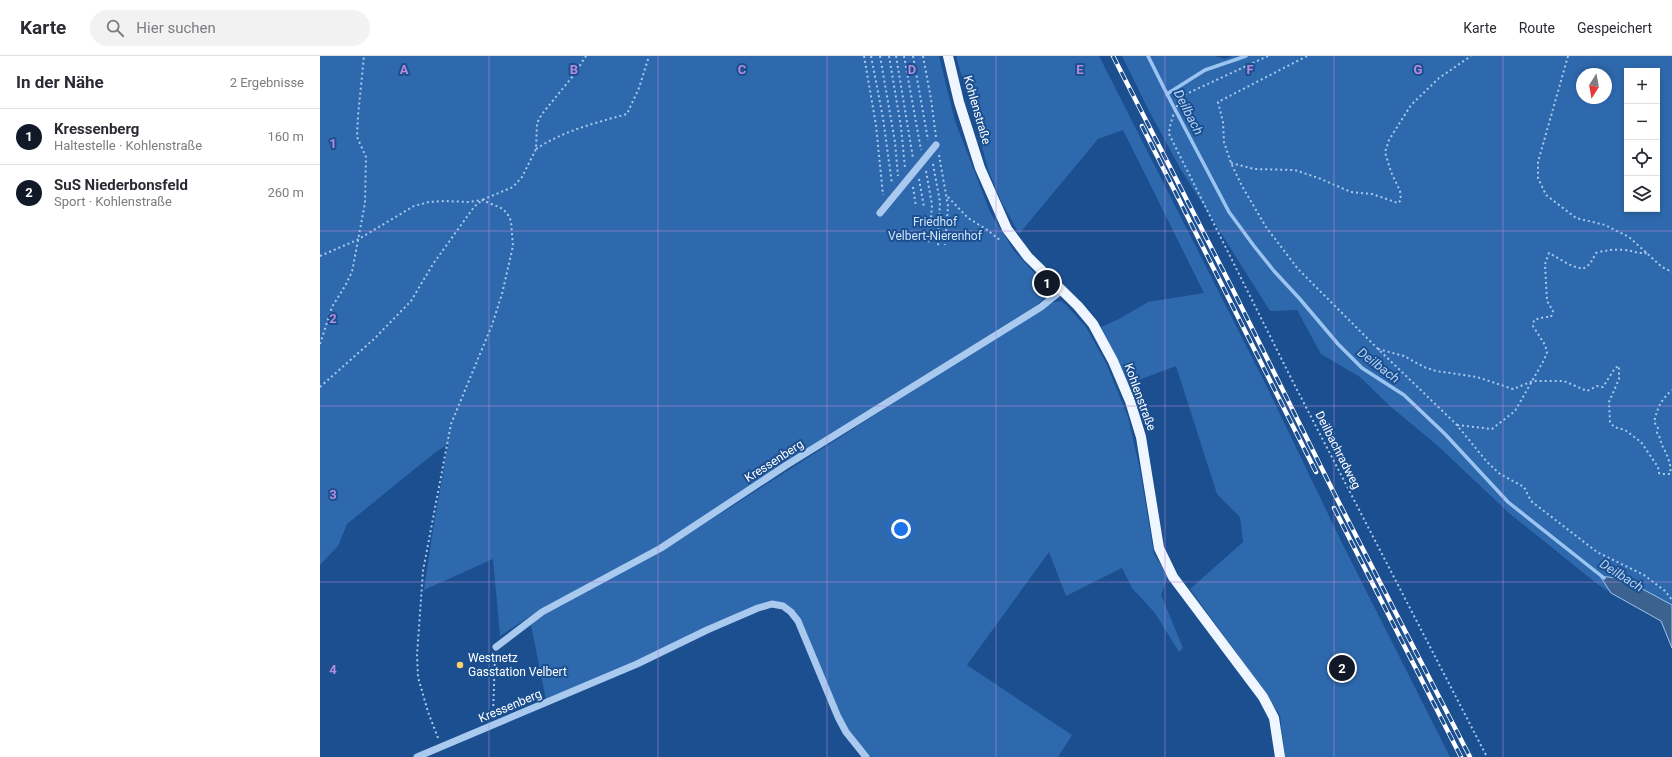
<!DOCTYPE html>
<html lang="de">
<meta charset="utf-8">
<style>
body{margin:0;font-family:Roboto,sans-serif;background:#f2f2f3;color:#2b2b33}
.controls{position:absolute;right:12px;top:12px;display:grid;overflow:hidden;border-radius:0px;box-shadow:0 2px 6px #0003}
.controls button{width:36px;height:36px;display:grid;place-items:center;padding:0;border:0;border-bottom:1px solid #e1e1e2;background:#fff;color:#2b2b33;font:20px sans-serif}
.compass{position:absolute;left:1256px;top:12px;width:36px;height:36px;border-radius:50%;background:#fff;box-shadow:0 2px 6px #0003;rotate:191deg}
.you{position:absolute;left:581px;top:473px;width:14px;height:14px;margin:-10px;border:3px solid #fff;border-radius:50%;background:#1a73e8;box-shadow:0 0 0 6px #1a73e833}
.badge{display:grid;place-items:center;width:26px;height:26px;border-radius:50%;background:#111827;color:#fff;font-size:13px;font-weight:700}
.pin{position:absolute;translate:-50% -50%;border:2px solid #fff;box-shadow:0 1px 4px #0006}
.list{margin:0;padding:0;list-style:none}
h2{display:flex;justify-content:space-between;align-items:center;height:52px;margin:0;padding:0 16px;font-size:17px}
h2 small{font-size:13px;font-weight:400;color:#7c7c81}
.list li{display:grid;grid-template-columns:26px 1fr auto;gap:12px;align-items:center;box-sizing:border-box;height:56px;padding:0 16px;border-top:1px solid #e1e1e2}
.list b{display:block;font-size:15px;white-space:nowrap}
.list p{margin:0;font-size:13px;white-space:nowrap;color:#7c7c81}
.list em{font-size:13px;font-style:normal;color:#7c7c81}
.icon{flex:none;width:22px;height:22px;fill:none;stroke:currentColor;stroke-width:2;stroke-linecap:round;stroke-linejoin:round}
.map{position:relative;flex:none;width:1352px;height:701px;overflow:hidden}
header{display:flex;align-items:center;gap:24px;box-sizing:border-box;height:56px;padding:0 20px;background:#fff;border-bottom:1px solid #e1e1e2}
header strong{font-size:19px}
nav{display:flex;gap:22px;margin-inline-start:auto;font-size:14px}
.search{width:280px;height:36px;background:#f2f2f3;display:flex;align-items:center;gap:10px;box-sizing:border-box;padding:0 14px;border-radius:22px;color:#7c7c81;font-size:15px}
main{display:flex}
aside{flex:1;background:#fff}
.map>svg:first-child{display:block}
.green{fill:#2e69ad;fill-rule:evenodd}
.water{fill:#3c6290;stroke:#9cc4f0}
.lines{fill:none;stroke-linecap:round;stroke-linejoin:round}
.stream{stroke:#9cc4f0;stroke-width:3.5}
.path{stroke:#a9c9ee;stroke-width:2;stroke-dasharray:2 3;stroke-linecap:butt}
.minor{stroke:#a9c9ee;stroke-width:7}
.major{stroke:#f0f6ff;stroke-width:10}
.rail-casing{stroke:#fff;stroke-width:4.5}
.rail{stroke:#1b4f8f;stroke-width:3;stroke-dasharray:9;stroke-linecap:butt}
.grid{fill:none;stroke:#b68bdc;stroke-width:1;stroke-opacity:0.55}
.poi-dot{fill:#ffd166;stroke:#1b4f8f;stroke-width:1.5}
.labels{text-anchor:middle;stroke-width:4;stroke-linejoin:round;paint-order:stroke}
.street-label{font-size:12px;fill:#fff;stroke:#1b4f8f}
.park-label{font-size:12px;fill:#cfe3fa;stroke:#1b4f8f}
.poi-label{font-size:12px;fill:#fff;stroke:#1b4f8f;text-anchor:start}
.water-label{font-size:13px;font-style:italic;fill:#b5d3f5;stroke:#1b4f8f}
.grid-label{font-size:13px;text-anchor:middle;font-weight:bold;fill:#b68bdc;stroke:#1b4f8f;stroke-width:4;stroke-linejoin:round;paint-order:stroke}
</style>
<header>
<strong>Karte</strong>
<div class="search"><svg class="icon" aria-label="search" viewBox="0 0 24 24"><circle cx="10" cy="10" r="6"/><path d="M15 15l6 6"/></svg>Hier suchen</div>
<nav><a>Karte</a><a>Route</a><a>Gespeichert</a></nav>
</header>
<main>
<aside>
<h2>In der Nähe<small>2 Ergebnisse</small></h2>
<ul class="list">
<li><span class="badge">1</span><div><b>Kressenberg</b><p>Haltestelle · Kohlenstraße</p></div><em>160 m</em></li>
<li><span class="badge">2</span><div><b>SuS Niederbonsfeld</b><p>Sport · Kohlenstraße</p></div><em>260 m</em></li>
</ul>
</aside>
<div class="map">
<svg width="1352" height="701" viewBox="0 0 1352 701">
<rect width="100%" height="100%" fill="#1b4f8f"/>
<g class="green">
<polygon points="0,0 619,0 635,65 670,156 694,195 732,236 712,253 339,491 221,553 180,580 173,503 104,534 112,480 128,388 112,399 27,468 18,490 0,509"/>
<polygon points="636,0 779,0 945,327 1022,487 1130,701 965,701 960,659 918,599 870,533 923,486 920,461 897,438 856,310 808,328 781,271 801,262 828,246 884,237 803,74 778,83 699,178 681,145 669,116"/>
<path d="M 802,0 L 894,0 L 905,3 L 912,0 L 1352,0 L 1352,549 L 1304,523 L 1281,520 L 1291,537 L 1276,527 L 1189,457 L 1118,390 L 1071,351 L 1040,321 L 1001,298 L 977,254 L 950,255 L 860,112 L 828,53 ZM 1307,15 L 1337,15 L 1337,153 L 1307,153 ZM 1262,18 L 1286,18 L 1286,42 L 1262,42 Z"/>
<polygon points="741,245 746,249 766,271 786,307 808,361 820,414 834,498 848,521 841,539 863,592 859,596 835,557 812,532 802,512 746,540 729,496 647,609 752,679 738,701 550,701 529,678 476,556 465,548 451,546 315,607 226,644 211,569 223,557 342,495 730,247"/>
</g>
<polygon class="water" points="1280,520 1304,523 1352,549 1352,592 1341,565 1291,537"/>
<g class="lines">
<g class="stream">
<polyline points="828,0 847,38 909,156 934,190 954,215 979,242 1018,288 1042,312 1084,339 1125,378 1188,446 1284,522"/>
<polyline points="847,38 885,14 926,0"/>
</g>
<g class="path">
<polyline points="544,0 556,69 563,139"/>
<polyline points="551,0 563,62 572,128"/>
<polyline points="560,0 575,86 578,120"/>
<polyline points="569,0 581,71 585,112"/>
<polyline points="576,0 593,102"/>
<polyline points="584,0 601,94"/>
<polyline points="593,0 608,84"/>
<polyline points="603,0 611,43 616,81"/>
<path d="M 948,0 L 864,39 C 857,46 849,69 849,78 L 973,326 L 1167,701"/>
<polyline points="987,0 898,46 903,66 904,86 911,107 922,130 946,171 978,213 1057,292 1136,368 1167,406 1180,418 1204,431 1211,445 1277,496 1324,519 1345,535 1352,544"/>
<polyline points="1248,0 1218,106 1218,122 1226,139 1256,162 1285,169 1309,181 1342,211 1352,216"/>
<path d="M 216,93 C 243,75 275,67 307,58 L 319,32 L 329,0"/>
<polyline points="619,99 628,150 625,189"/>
<polyline points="911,107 934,113 975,114 1001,123 1031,136 1052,138 1078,147 1081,144 1080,135 1071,116 1065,96 1069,84 1091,49 1119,22 1151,0"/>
<polyline points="613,108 620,146 618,192"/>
<polyline points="606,115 612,149 609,189"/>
<polyline points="599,123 604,151"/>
<polyline points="593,131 596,151"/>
<polyline points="628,141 648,162 666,173 681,185"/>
<polyline points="0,200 37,184 94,150 109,146 124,145 148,146 162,144 181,152 187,157 191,165 193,190 182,238 172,269 131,368 103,515 97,599 98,621 108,656 118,682"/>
<polyline points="0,288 12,251 25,230 32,216 45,147 46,101 37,81 38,60 44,0"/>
<path d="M 1058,293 L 1084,300 L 1104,311 L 1116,315 L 1157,321 L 1193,333 L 1213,325 L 1244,325 L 1267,335 L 1277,330 L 1283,331 L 1295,312 L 1299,310 L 1299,323 L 1289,346 L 1290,366 L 1294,371 L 1305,374 L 1321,386 L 1338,411 L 1339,417 L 1341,418 L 1350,418 C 1352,409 1347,399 1343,391 C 1340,386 1341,382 1337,377 L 1338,372 L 1334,366 C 1338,351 1340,345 1352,334"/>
<polyline points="0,331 54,283 91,245 113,208 154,151 162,144 193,131 202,121 216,93 217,67 222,58 253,20 266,0"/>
<path d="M 1137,369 L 1172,373 L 1195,355 L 1224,304 L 1227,296 L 1225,289 L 1213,270 L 1214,264 L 1225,261 L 1231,261 L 1233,255 L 1227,245 L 1225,208 L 1229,197 L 1252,210 L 1263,213 L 1270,208 L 1276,197 C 1286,194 1295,193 1305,194 C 1314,195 1318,198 1328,197"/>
<polyline points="173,660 175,600"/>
</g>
<g class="minor">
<polyline points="560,157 616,89"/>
<polyline points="176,591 222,556 341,492 465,410 721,251 742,234"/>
<polyline points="97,701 317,608 387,574 438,552 452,548 463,550 471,556 478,565 518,661 526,676 546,701"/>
</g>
<polyline class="major" points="628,0 639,46 660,112 687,173 708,201 758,250 773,268 793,305 810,345 821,381 839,492 853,521 943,641 954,662 960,701"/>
<defs>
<g id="rail">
<polyline points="793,0 912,232 1014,437 1150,701"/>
<polyline points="822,70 996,416"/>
<polyline points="1014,452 1141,701"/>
</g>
</defs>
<use href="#rail" class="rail-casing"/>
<use href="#rail" class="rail"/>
</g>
<path class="grid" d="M 169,0 L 169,701M 338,0 L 338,701M 507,0 L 507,701M 676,0 L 676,701M 845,0 L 845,701M 1014,0 L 1014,701M 1183,0 L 1183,701M 0,175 L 1352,175M 0,350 L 1352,350M 0,526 L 1352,526"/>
<circle class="poi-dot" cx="140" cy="609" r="4"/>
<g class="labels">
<g class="street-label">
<text transform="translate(657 54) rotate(74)" y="4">Kohlenstraße</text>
<text transform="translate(820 341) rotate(70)" y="4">Kohlenstraße</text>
<text transform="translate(1018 394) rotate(63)" y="4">Deilbachradweg</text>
<text transform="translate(454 405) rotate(-33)" y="4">Kressenberg</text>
<text transform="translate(190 650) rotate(-23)" y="4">Kressenberg</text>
</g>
<g class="park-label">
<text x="615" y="170">Friedhof<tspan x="615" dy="14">Velbert-Nierenhof</tspan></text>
</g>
<g class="poi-label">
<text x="148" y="606">Westnetz<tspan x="148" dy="14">Gasstation Velbert</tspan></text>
</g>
<g class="water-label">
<text transform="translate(869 56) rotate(63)" y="5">Deilbach</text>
<text transform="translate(1059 309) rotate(37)" y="5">Deilbach</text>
<text transform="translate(1302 519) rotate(32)" y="5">Deilbach</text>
</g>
</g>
<g class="grid-label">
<text x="84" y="18">A</text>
<text x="254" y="18">B</text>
<text x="422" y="18">C</text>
<text x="592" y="18">D</text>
<text x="760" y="18">E</text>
<text x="930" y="18">F</text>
<text x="1098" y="18">G</text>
<text x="13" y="92">1</text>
<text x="13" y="267">2</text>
<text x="13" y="443">3</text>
<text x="13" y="618">4</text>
</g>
</svg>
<div class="controls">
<button>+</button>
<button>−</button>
<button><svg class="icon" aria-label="locate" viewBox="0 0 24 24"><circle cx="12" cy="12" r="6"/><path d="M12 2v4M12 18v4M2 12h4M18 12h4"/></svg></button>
<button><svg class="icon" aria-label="layers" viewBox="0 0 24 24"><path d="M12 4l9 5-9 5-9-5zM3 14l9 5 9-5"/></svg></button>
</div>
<svg class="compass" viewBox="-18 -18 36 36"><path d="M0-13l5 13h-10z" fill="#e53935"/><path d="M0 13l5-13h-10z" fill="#7c7c81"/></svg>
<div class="you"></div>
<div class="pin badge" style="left:727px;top:227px">1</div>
<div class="pin badge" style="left:1022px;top:612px">2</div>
</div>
</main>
